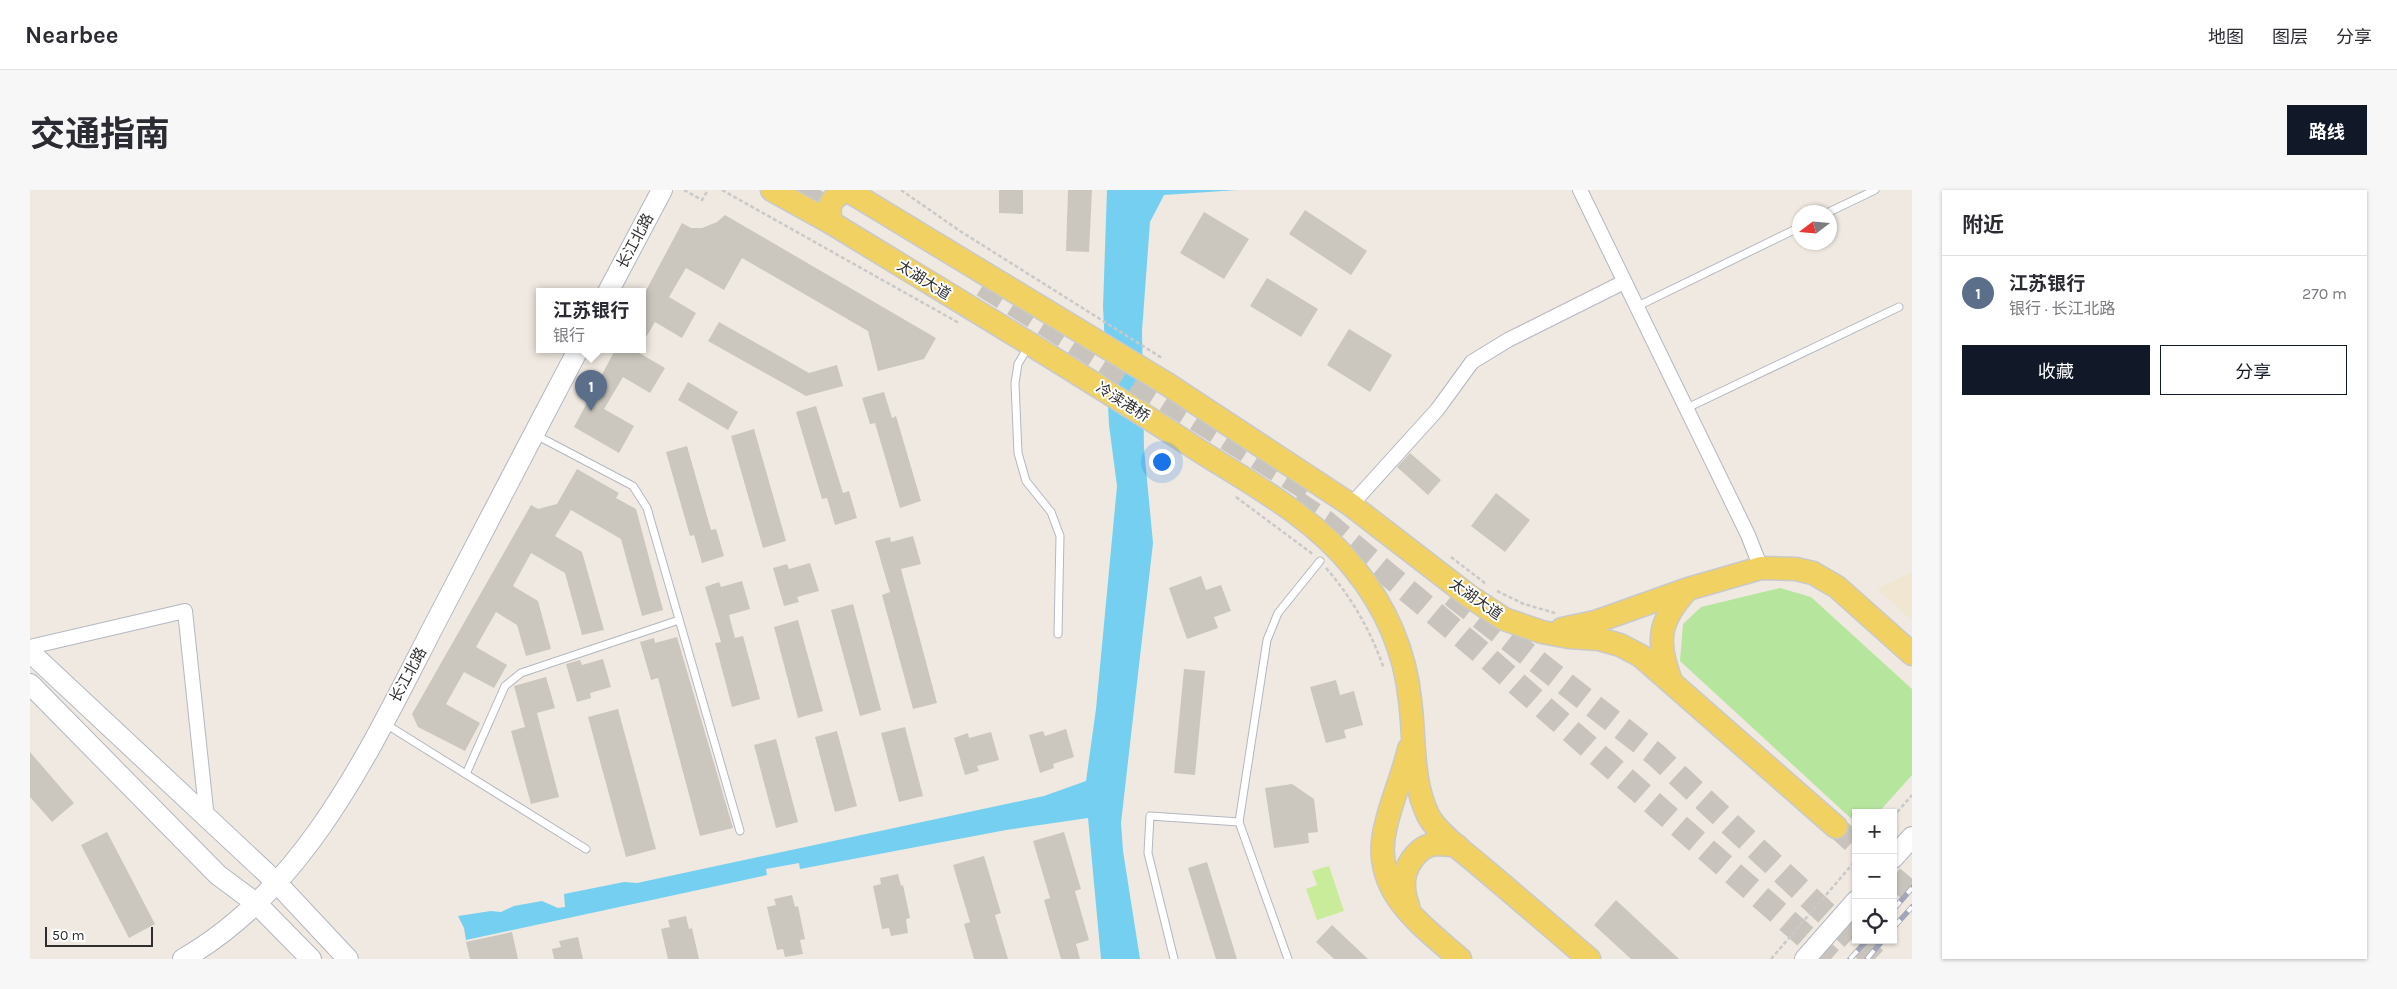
<!DOCTYPE html>
<html lang="zh">
<meta charset="utf-8">
<style>
body{margin:0;font-family:Karla,"Noto Sans SC",sans-serif;background:#f7f7f7;color:#2b2b33}
.controls{position:absolute;right:15px;bottom:15px;display:grid;overflow:hidden;border-radius:0px;box-shadow:0 1px 4px #0004}
.controls button{width:45px;height:45px;display:grid;place-items:center;padding:0;border:0;border-bottom:1px solid #e1e1e2;background:#fff;color:#2b2b33;font:25px sans-serif}
.compass{position:absolute;left:1762px;top:15px;width:45px;height:45px;border-radius:50%;background:#fff;box-shadow:0 1px 4px #0004;rotate:254deg}
.scale{position:absolute;left:15px;bottom:12px;width:108px;box-sizing:border-box;padding-left:5px;border:2px solid #2e2e2e;border-top:0;font-size:14px;line-height:18px;white-space:nowrap;color:#2e2e2e;-webkit-text-stroke:4px #fff;paint-order:stroke}
.you{position:absolute;left:1131px;top:271px;width:18px;height:18px;margin:-12px;border:4px solid #fff;border-radius:50%;background:#1a73e8;box-shadow:0 0 0 8px #1a73e833}
.badge{display:grid;place-items:center;width:32px;height:32px;border-radius:50%;background:#111827;color:#fff;font-size:16px;font-weight:700}
.pin{position:absolute;translate:-50% -41px;filter:drop-shadow(0 1px 2px #0008)}
.pin::after{content:'';position:absolute;top:26px;width:18px;height:15px;background:inherit;clip-path:polygon(0 0,100% 0,50% 100%)}
.popup{position:absolute;left:506px;top:98px;width:110px;height:65px;box-sizing:border-box;display:grid;place-content:center;border-radius:0px;background:#fff;filter:drop-shadow(0 1px 4px #0005);font-size:16px;white-space:nowrap;color:#7c7c81}
.popup b{font-size:19px;color:#2b2b33}
.popup::after{content:'';position:absolute;left:50%;top:100%;margin-left:-10px;border:10px solid transparent;border-top-color:#fff}
.list{margin:0;padding:0;list-style:none}
h2{display:flex;justify-content:space-between;align-items:center;height:65px;margin:0;padding:0 20px;font-size:21px}
h2 small{font-size:16px;font-weight:400;color:#7c7c81}
.list li{display:grid;grid-template-columns:32px 1fr auto;gap:15px;align-items:center;box-sizing:border-box;height:75px;padding:0 20px;border-top:1px solid #e1e1e2}
.list b{display:block;font-size:19px;white-space:nowrap}
.list p{margin:0;font-size:16px;white-space:nowrap;color:#7c7c81}
.list em{font-size:16px;font-style:normal;color:#7c7c81}
.actions{display:flex;gap:10px;padding:15px 20px}
.actions a{flex:1;padding:11px 0;border:1px solid #111827;border-radius:0px;text-align:center;font-size:18px;color:#111827}
.actions .main{background:#111827;color:#fff}
.icon{flex:none;width:28px;height:28px;fill:none;stroke:currentColor;stroke-width:2;stroke-linecap:round;stroke-linejoin:round}
.map{position:relative;flex:none;width:1882px;height:769px;overflow:hidden;border-radius:0px}
header{display:flex;align-items:center;gap:30px;box-sizing:border-box;height:70px;padding:0 25px;background:#fff;border-bottom:1px solid #e1e1e2}
header strong{font-size:24px}
nav{display:flex;gap:28px;margin-inline-start:auto;font-size:18px}
.intro{display:flex;align-items:center;justify-content:space-between;box-sizing:border-box;height:120px;padding:0 30px}
h1{margin:0;font-size:35px}
.button{padding:12px 22px;border-radius:0px;background:#111827;color:#fff;font-size:18px;font-weight:700}
main{display:flex;gap:30px;padding:0 30px}
aside{flex:1;background:#fff;border-radius:0px;box-shadow:0 1px 4px #0004}
.map>svg:first-child{display:block}
.education{fill:#f0e6d1}
.green{fill:#b6e59e}
.pitch{fill:#c9ec9a}
.water{fill:#75cff0}
.building{fill:#cbc7bf}
.lines{fill:none;stroke-linecap:round;stroke-linejoin:round}
.primary-tunnel{stroke:#c8c4bd;stroke-width:22;stroke-dasharray:22 11;stroke-linecap:butt}
.trunk-tunnel{stroke:#c8c4bd;stroke-width:24;stroke-dasharray:24 12;stroke-linecap:butt}
.service-casing{stroke:#b4b7c1;stroke-width:9}
.minor-casing{stroke:#b4b7c1;stroke-width:16}
.secondary-casing{stroke:#b4b7c1;stroke-width:22}
.primary-casing{stroke:#c9c9c9;stroke-width:25}
.path{stroke:#c9c9c9;stroke-width:2.5;stroke-dasharray:4 2.5;stroke-linecap:butt}
.service{stroke:#fff;stroke-width:7}
.minor{stroke:#fff;stroke-width:14}
.secondary{stroke:#fff;stroke-width:20}
.primary{stroke:#f2d163;stroke-width:22}
.rail-casing{stroke:#a3a6b8;stroke-width:5.5}
.rail{stroke:#fff;stroke-width:4;stroke-dasharray:11;stroke-linecap:butt}
.labels{text-anchor:middle;stroke-width:4;stroke-linejoin:round;paint-order:stroke}
.street-label{font-size:15px;fill:#2e2e2e;stroke:#fff}
</style>
<header>
<strong>Nearbee</strong>
<nav><a>地图</a><a>图层</a><a>分享</a></nav>
</header>
<div class="intro"><h1>交通指南</h1><a class="button">路线</a></div>
<main>
<div class="map">
<svg width="1882" height="769" viewBox="0 0 1882 769">
<rect width="100%" height="100%" fill="#efe9e1"/>
<polygon class="education" points="1882,382 1882,430 1847,399"/>
<polygon class="green" points="1750,398 1781,407 1882,499 1882,585 1848,623 1826,623 1826,633 1650,471 1653,434 1671,417"/>
<polygon class="pitch" points="1299,676 1314,721 1287,730 1276,699 1287,695 1282,681"/>
<polygon class="water" points="1077,0 1207,0 1134,5 1120,32 1112,141 1114,258 1123,353 1091,633 1093,661 1110,769 1071,769 1058,628 976,640 770,679 769,673 736,679 737,685 436,750 434,738 428,726 461,721 471,722 484,716 512,711 528,718 535,717 534,704 594,692 607,693 1014,606 1056,591 1066,519 1087,296 1079,235 1073,117"/>
<g class="building">
<polygon points="969,0 993,0 993,24 969,23"/>
<polygon points="1038,0 1062,0 1059,62 1036,61"/>
<polygon points="1275,20 1337,61 1321,85 1259,44"/>
<polygon points="1174,22 1219,49 1194,89 1150,63"/>
<polygon points="695,25 906,148 894,169 848,181 838,141 712,68 694,100 656,78 639,107 666,123 652,148 625,132 612,154 612,108 652,33 661,38 672,38 687,32"/>
<polygon points="1237,88 1288,119 1271,147 1220,116"/>
<polygon points="689,132 779,183 807,175 813,196 776,206 678,151"/>
<polygon points="1319,139 1362,165 1340,202 1297,175"/>
<polygon points="585,160 604,160 635,178 620,203 593,187 574,219 604,236 589,263 544,237"/>
<polygon points="658,192 708,222 698,240 648,210"/>
<polygon points="854,202 862,228 866,226 891,311 870,318 845,233 840,234 832,208"/>
<polygon points="786,216 813,303 819,301 827,328 805,335 797,308 792,309 766,222"/>
<polygon points="724,239 756,351 733,358 701,246"/>
<polygon points="657,256 681,340 686,339 694,366 672,373 664,345 660,346 636,262"/>
<polygon points="1380,263 1411,290 1398,305 1367,277"/>
<polygon points="547,279 589,303 586,308 606,319 633,420 612,426 591,349 541,320 525,346 552,362 574,440 552,445 535,383 501,363 483,396 508,411 521,459 496,466 487,435 466,422 446,457 477,475 464,498 434,482 416,514 450,533 435,561 388,537 382,524 501,315 508,319 527,314"/>
<polygon points="1466,303 1500,330 1475,362 1441,336"/>
<polygon points="883,346 891,374 871,379 907,513 883,519 852,405 860,402 845,351 860,347 861,352"/>
<polygon points="780,373 789,401 767,407 769,412 754,416 743,378 757,374 759,379"/>
<polygon points="1171,386 1176,400 1191,395 1201,421 1184,427 1188,438 1157,449 1139,398"/>
<polygon points="712,391 720,419 699,425 705,448 713,446 730,509 702,517 685,453 691,452 675,397 689,392 691,397"/>
<polygon points="823,414 851,520 830,526 801,420"/>
<polygon points="768,430 793,521 768,528 744,437"/>
<polygon points="647,447 703,638 670,646 628,488 621,490 610,452 624,448 625,453"/>
<polygon points="573,469 581,497 560,503 561,508 547,512 536,474 550,470 552,475"/>
<polygon points="1154,479 1175,481 1165,585 1144,583"/>
<polygon points="516,487 525,518 507,523 529,607 501,614 481,541 495,537 484,496"/>
<polygon points="1306,490 1310,505 1324,501 1333,535 1314,540 1316,548 1296,553 1280,497"/>
<polygon points="588,519 626,659 596,667 558,527"/>
<polygon points="875,537 893,606 869,612 851,543"/>
<polygon points="1036,539 1044,567 1023,574 1024,578 1010,583 999,545 1013,541 1015,546"/>
<polygon points="807,541 827,616 805,622 785,547"/>
<polygon points="961,542 969,570 947,576 949,581 935,585 924,548 938,543 939,548"/>
<polygon points="746,549 768,632 746,638 724,555"/>
<polygon points="0,562 44,613 22,632 0,607"/>
<polygon points="1262,594 1284,609 1288,642 1278,643 1279,653 1244,658 1235,598"/>
<polygon points="77,642 125,734 99,748 51,655"/>
<polygon points="1034,642 1051,699 1045,701 1059,750 1046,754 1050,769 1031,769 1014,710 1020,708 1003,651"/>
<polygon points="954,666 971,723 965,725 978,769 944,769 934,734 940,732 923,675"/>
<polygon points="1177,672 1207,769 1186,769 1158,678"/>
<polygon points="868,684 871,696 873,695 880,728 876,729 878,743 861,746 859,738 852,739 843,696 851,694 850,688"/>
<polygon points="762,705 765,717 768,716 775,749 770,750 773,764 755,767 753,759 747,760 737,717 746,715 744,709"/>
<polygon points="1586,710 1649,769 1601,769 1564,735"/>
<polygon points="656,726 659,739 662,738 669,769 638,769 631,739 640,737 638,730"/>
<polygon points="1302,735 1338,769 1304,769 1286,752"/>
<polygon points="482,742 488,769 440,769 436,752"/>
<polygon points="548,747 553,769 524,769 522,759 531,757 529,751"/>
</g>
<g class="lines">
<g class="primary-tunnel">
<polyline points="1806,637 1826,655"/>
<polyline points="1863,687 1882,703"/>
</g>
<g class="trunk-tunnel">
<polyline points="767,0 808,25"/>
<polyline points="953,95 1287,305"/>
<polyline points="1264,311 1294,331 1446,458 1801,769"/>
<polyline points="1422,405 1626,565 1845,769"/>
</g>
<defs>
<g id="service">
<polyline points="1799,22 1845,0"/>
<polyline points="1606,117 1770,37"/>
<polyline points="998,157 988,174 985,193 988,263 996,291 1021,322 1030,346 1028,444"/>
<polyline points="1655,219 1869,117"/>
<polyline points="504,244 603,296 617,318 710,641"/>
<polyline points="354,533 556,659"/>
<polyline points="436,584 475,496 491,483 649,430"/>
<polyline points="1144,769 1118,663 1120,626 1209,632"/>
<polyline points="1258,769 1209,632 1237,450 1248,423 1290,371"/>
</g>
<g id="minor">
<polyline points="1550,0 1718,345 1731,378"/>
<polyline points="1321,315 1407,220 1442,172 1478,150 1594,92"/>
<polyline points="0,457 155,421 177,629"/>
</g>
<g id="secondary">
<polyline points="578,102 632,0"/>
<polyline points="0,462 246,692 318,769"/>
<polyline points="0,494 188,685 227,714 281,769"/>
<polyline points="1863,668 1882,647"/>
<path d="M 153,769 C 282,695 345,548 411,422 C 457,334 502,247 548,160"/>
<polyline points="1775,769 1826,711"/>
</g>
<g id="primary">
<path d="M 742,0 L 800,32 C 922,107 1046,180 1165,258 C 1221,294 1283,326 1324,378 C 1355,416 1375,461 1380,510 C 1385,547 1381,590 1398,625 C 1406,642 1434,662 1449,675 C 1486,706 1523,738 1559,769"/>
<polyline points="817,0 1137,194 1321,315 1439,406 1474,429 1512,442 1539,447 1569,449 1590,455 1611,466 1806,637"/>
<path d="M 800,32 C 799,13 799,10 817,0"/>
<polyline points="1532,439 1565,432 1658,399 1731,378 1766,379 1783,383 1807,397 1882,464"/>
<path d="M 1641,491 C 1626,452 1628,431 1657,400"/>
<path d="M 1379,559 C 1373,585 1362,609 1356,635 C 1339,699 1388,732 1430,769"/>
<path d="M 1378,716 C 1376,710 1374,703 1374,697 C 1372,679 1387,655 1407,654 C 1413,654 1420,655 1427,656"/>
</g>
</defs>
<use href="#service" class="service-casing"/>
<use href="#minor" class="minor-casing"/>
<use href="#secondary" class="secondary-casing"/>
<use href="#primary" class="primary-casing"/>
<g class="path">
<polyline points="654,0 672,10 678,0"/>
<polyline points="692,0 929,133"/>
<polyline points="871,0 930,41 1132,168"/>
<polyline points="1206,307 1284,365"/>
<polyline points="1421,367 1456,394"/>
<path d="M 1296,378 C 1322,408 1341,441 1354,479"/>
<polyline points="1467,401 1494,414 1525,423"/>
<polyline points="1863,627 1882,605"/>
<polyline points="1741,769 1826,670"/>
</g>
<use href="#service" class="service"/>
<use href="#minor" class="minor"/>
<use href="#secondary" class="secondary"/>
<use href="#primary" class="primary"/>
<defs>
<g id="rail">
<polyline points="1863,720 1882,698"/>
<polyline points="1863,738 1882,717"/>
<polyline points="1820,769 1837,750"/>
<polyline points="1837,769 1853,750"/>
</g>
</defs>
<use href="#rail" class="rail-casing"/>
<use href="#rail" class="rail"/>
</g>
<g class="labels">
<g class="street-label">
<text transform="translate(605 51) rotate(-62)" y="5">长江北路</text>
<text transform="translate(894 90) rotate(32)" y="5">太湖大道</text>
<text transform="translate(1093 212) rotate(32)" y="5">冷渎港桥</text>
<text transform="translate(1446 409) rotate(35)" y="5">太湖大道</text>
<text transform="translate(378 485) rotate(-62)" y="5">长江北路</text>
</g>
</g>
</svg>
<div class="controls">
<button>+</button>
<button>−</button>
<button><svg class="icon" aria-label="locate" viewBox="0 0 24 24"><circle cx="12" cy="12" r="6"/><path d="M12 2v4M12 18v4M2 12h4M18 12h4"/></svg></button>
</div>
<svg class="compass" viewBox="-18 -18 36 36"><path d="M0-13l5 13h-10z" fill="#e53935"/><path d="M0 13l5-13h-10z" fill="#7c7c81"/></svg>
<div class="scale">50 m</div>
<div class="you"></div>
<div class="pin badge" style="left:561px;top:221px;background:#5c6f8a">1</div>
<div class="popup"><b>江苏银行</b>银行</div>
</div>
<aside>
<h2>附近<small></small></h2>
<ul class="list">
<li><span class="badge" style="background:#5c6f8a">1</span><div><b>江苏银行</b><p>银行 · 长江北路</p></div><em>270 m</em></li>
</ul>
<div class="actions"><a class="main">收藏</a><a>分享</a></div>
</aside>
</main>
